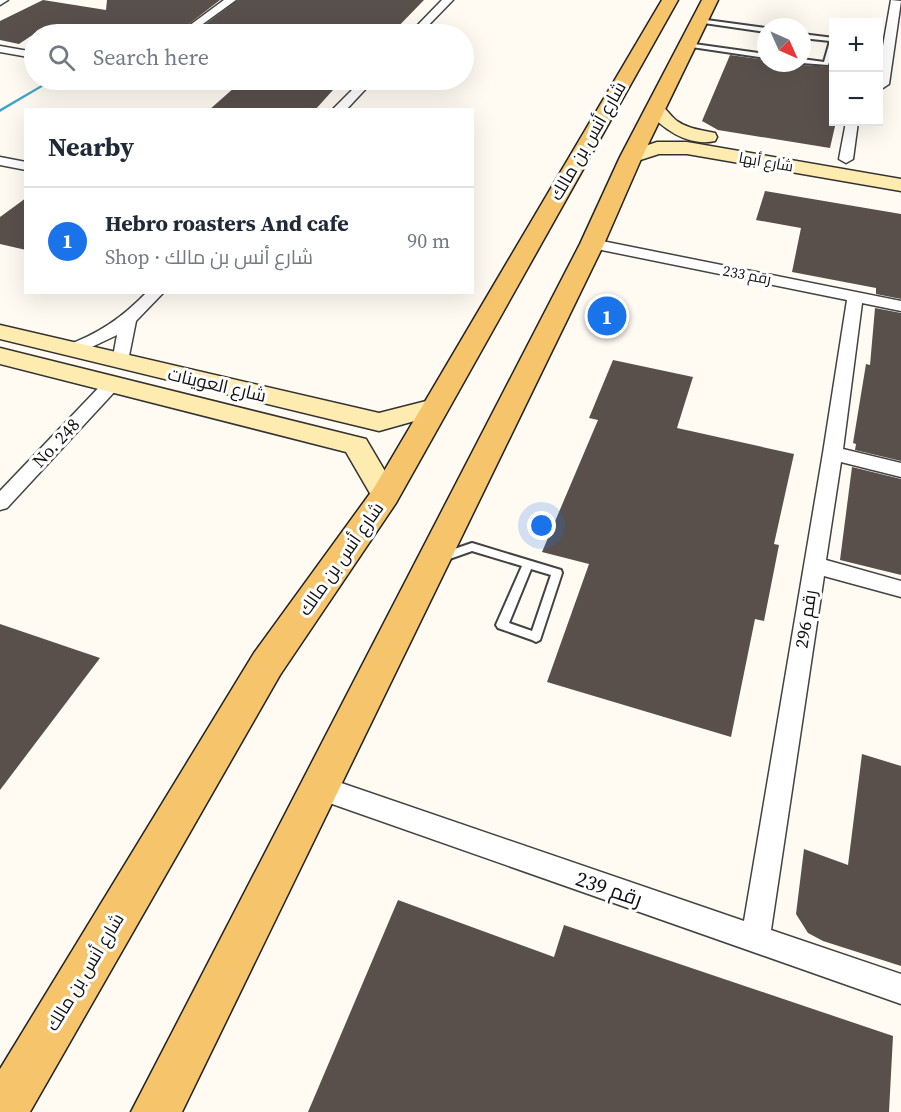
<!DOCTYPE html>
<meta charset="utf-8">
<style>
body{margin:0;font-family:"Source Serif 4",Cairo,serif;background:#f6f6f7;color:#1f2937}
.controls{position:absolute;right:18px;top:18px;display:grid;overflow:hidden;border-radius:0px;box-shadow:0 6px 24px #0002}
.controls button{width:54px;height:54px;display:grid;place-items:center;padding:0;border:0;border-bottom:2px solid #e0e1e3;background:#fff;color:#1f2937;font:30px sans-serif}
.compass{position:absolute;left:757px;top:18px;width:54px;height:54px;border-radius:50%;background:#fff;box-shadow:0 6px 24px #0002;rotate:135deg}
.you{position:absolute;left:542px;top:526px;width:21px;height:21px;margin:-15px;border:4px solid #fff;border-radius:50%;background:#1a73e8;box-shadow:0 0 0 9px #1a73e833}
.badge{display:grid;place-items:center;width:39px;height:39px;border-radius:50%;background:#1a73e8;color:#fff;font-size:20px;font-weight:700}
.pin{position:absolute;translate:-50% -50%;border:3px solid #fff;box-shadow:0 2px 6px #0006}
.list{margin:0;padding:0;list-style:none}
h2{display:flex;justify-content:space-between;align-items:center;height:78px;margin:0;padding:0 24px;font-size:26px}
h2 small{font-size:20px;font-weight:400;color:#747a83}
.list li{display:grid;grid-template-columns:39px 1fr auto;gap:18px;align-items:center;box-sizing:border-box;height:108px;padding:0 24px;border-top:2px solid #e0e1e3}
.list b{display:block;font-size:22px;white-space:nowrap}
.list p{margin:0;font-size:20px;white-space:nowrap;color:#747a83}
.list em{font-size:20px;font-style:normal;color:#747a83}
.icon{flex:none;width:33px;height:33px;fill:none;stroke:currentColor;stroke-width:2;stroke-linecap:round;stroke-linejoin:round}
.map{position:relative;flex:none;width:901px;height:1112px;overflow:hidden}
.search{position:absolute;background:#fff;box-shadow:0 6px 24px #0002;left:24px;top:24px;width:450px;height:66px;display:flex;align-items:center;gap:15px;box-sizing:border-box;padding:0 21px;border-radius:33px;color:#747a83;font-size:22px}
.panel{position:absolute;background:#fff;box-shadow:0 6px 24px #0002;left:24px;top:108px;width:450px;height:186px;border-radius:0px}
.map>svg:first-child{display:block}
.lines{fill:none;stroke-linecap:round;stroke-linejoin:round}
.stream{fill:#40a5cc;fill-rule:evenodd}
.building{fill:#59504c}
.lane-casing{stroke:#434343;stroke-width:4}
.street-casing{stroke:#434343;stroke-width:3}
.secondary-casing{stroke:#323232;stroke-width:3}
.primary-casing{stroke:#212121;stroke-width:3}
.lane{fill:#fff;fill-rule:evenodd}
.street{fill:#fff;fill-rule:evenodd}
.secondary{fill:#feebaf;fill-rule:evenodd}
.primary{fill:#f6c46b;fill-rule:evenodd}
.labels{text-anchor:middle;stroke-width:6;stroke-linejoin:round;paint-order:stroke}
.far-street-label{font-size:15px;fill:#101010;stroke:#fff}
.street-label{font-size:18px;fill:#101010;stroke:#fff}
.near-street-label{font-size:21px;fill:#101010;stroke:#fff}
</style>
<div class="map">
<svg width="901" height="1112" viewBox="0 0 901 1112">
<rect width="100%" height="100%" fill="#fffbf3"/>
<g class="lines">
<polygon class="stream" points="50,80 54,80 0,112 0,109"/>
</g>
<g class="building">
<polygon points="43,0 106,10 107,0 220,0 176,34 34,34 19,44 0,40 0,21"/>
<polygon points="238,0 424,0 391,34 192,34"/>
<polygon points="730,55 766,60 766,63 800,63 802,65 834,67 834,122 836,122 830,148 718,130 702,121"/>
<polygon points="243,80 342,80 315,110 209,110"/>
<polygon points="765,191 901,214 901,299 876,294 876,288 792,272 801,228 756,220"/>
<polygon points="26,198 26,250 0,244 0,217"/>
<polygon points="875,308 901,313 901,461 855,450 856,444 853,443 866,364 870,365"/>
<polygon points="613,360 693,377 677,428 794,454 774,544 779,545 764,621 755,619 731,737 547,682 589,564 542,552 598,420 589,418"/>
<polygon points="852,467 901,479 901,575 840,560"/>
<polygon points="0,624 100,658 0,790"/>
<polygon points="862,754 901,766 901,966 823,941 808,933 796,914 804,849 848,865"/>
<polygon points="398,900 554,957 564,925 893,1036 889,1112 308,1112"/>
</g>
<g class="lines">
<defs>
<g id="lane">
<polygon points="699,19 766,28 766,32 697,22"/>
<polygon points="802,34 834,38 834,48 828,65 802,63 802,59 824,62 830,41 802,38"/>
<polygon points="687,43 766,54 766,58 685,46 685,44"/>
<path d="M 472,543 L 561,570 L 562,573 L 540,640 L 536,642 L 532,640 L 498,628 L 496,625 L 522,566 L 472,551 L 441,562 L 437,561 L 436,558 L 437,555 ZM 531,569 L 551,575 L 532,631 L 509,623 Z"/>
</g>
<g id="street">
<polygon points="0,0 8,0 0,5"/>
<polygon points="224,0 236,0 189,34 178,34"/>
<polygon points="442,0 453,0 420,34 409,34"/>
<polygon points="891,0 901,1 889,84 883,88 878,86 878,75"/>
<polygon points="0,46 34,52 34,58 0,52"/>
<polygon points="362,80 374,80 346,110 332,110"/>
<polygon points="846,122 858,122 853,159 846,163 839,159"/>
<polygon points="0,157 26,162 26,170 0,165"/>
<polygon points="592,239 901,301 901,311 862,303 843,449 901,463 901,477 841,462 826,560 901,581 901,597 824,576 771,930 901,974 901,1004 318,799 309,795 305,787 309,779 318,775 744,921 823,453 847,300 587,247 584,244"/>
<path d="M 147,292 L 164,292 L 136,321 L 127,366 L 115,366 L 112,362 L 117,335 L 77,354 L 65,354 L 62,350 L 65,346 C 98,334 122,318 147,292 Z"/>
<polygon points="112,378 118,380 121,384 118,388 7,508 0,510 0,491 106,380"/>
</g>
<g id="secondary">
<path d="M 655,103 C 665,105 669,115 677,121 C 688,129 702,130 715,133 L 717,137 L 715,141 C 688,147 660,128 646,108 L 649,104 Z"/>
<polygon points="657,142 687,142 901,179 901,191 687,154 659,154 631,163 624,161 621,157 624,153"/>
<polygon points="0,325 379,413 434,399 443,401 447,407 443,413 379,431 0,339"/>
<polygon points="0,348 366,439 399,495 395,502 385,505 375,502 346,452 0,364"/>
</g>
<g id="primary">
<polygon points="662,0 678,0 396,503 280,675 30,1112 0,1112 0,1069 254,653 374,488"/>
<polygon points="702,0 718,0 642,157 604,244 182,1112 131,1112 580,244 620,157"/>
</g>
</defs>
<use href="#lane" class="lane-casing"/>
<use href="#street" class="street-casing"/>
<use href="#secondary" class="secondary-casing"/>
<use href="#primary" class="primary-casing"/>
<use href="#lane" class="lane"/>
<use href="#street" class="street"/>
<use href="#secondary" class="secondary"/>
<use href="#primary" class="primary"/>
</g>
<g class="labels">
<g class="far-street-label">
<text transform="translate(766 162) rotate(10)" y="5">شارع أبها</text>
<text transform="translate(747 275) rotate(11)" y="5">رقم 233</text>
</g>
<g class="street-label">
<text transform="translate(588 141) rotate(-60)" y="6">شارع أنس بن مالك</text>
<text transform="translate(217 385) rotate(13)" y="6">شارع العوينات</text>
<text transform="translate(56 443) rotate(-47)" y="6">No. 248</text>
<text transform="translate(341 559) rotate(-55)" y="6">شارع أنس بن مالك</text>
<text transform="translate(806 619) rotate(-81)" y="6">رقم 296</text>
<text transform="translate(85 972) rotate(-59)" y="6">شارع أنس بن مالك</text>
</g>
<g class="near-street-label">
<text transform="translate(609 889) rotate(19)" y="7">رقم 239</text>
</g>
</g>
</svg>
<div class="controls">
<button>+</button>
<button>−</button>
</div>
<svg class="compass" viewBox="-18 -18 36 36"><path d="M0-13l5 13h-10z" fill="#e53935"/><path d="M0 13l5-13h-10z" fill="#747a83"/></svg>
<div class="you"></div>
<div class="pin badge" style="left:607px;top:316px">1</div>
<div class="search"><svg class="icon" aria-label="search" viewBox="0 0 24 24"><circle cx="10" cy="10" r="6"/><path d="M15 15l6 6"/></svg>Search here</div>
<section class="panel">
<h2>Nearby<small></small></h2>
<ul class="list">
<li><span class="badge">1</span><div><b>Hebro roasters And cafe</b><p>Shop · شارع أنس بن مالك</p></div><em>90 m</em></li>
</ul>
</section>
</div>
